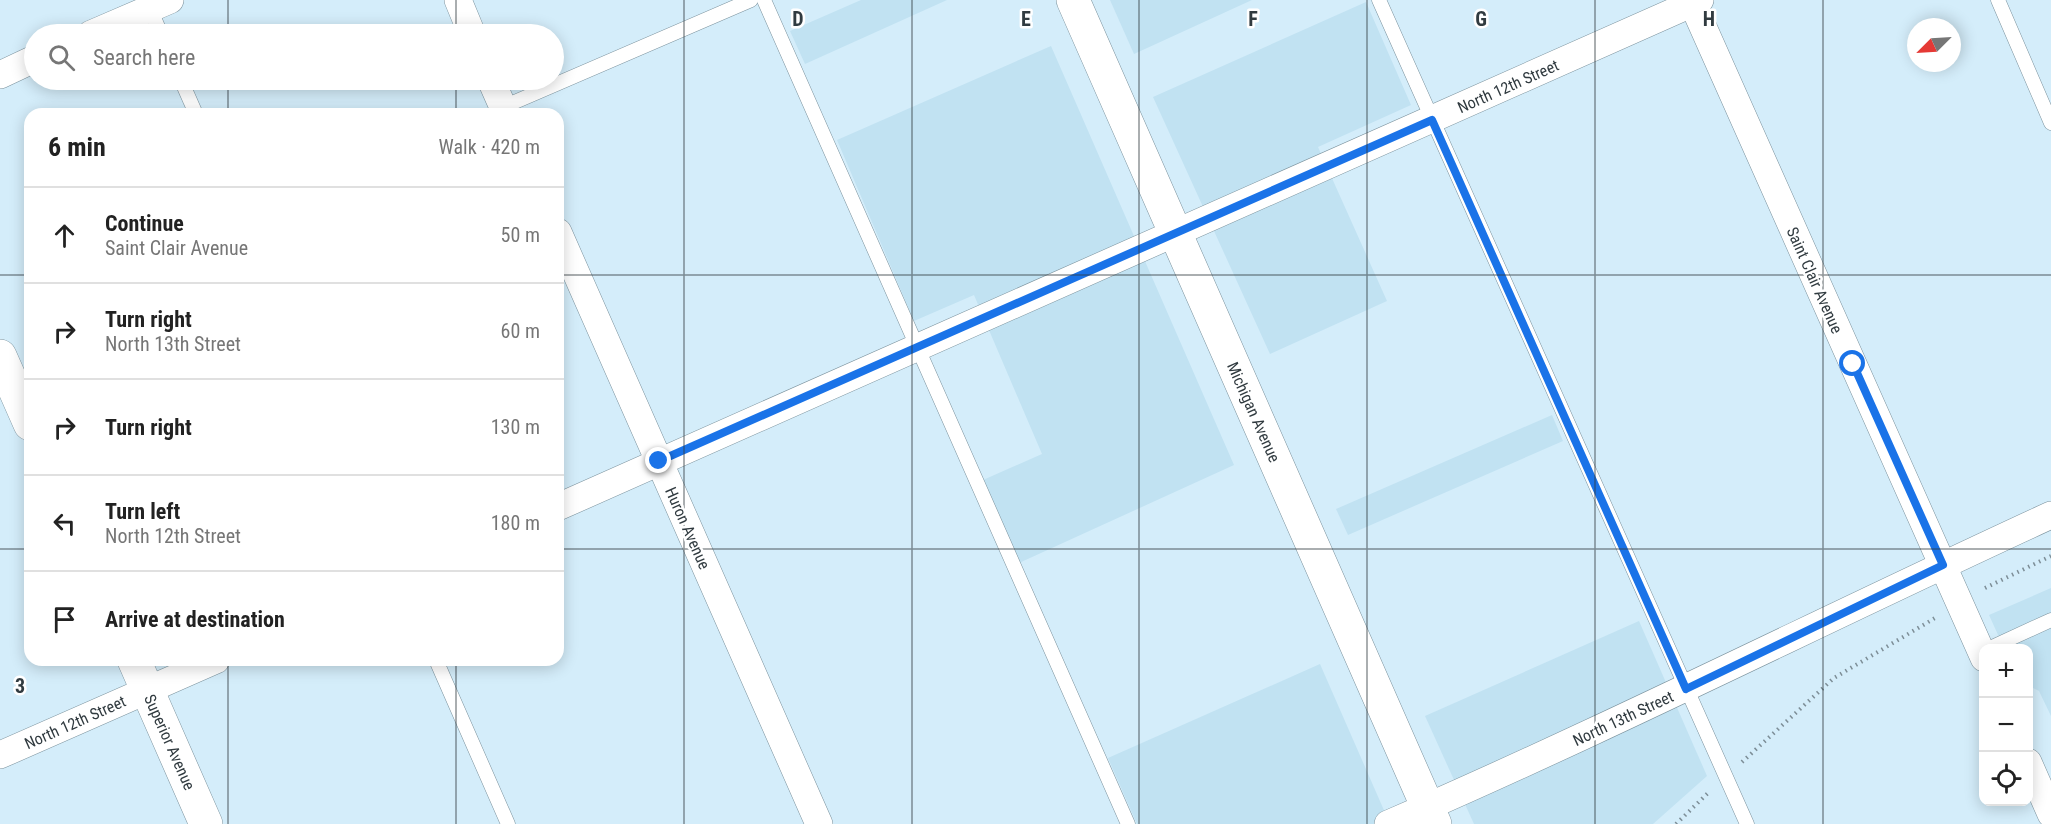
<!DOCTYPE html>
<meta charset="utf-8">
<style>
body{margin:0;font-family:"Roboto Condensed",sans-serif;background:#f2f2f2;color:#222}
.controls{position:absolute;right:18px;bottom:18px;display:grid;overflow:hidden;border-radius:12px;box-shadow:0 3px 15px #0003}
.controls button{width:54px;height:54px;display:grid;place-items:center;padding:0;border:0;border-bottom:2px solid #e0e0e0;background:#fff;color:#222;font:30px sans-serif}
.compass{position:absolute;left:1907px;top:18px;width:54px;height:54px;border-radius:50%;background:#fff;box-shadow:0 3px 15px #0003;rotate:246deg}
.stop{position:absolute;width:18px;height:18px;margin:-14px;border:4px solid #1a73e8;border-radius:50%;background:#fff}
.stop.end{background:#1a73e8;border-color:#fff;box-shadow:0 2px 6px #0008}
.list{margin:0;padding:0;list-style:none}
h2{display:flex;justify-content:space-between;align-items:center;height:78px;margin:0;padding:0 24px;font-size:26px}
h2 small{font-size:20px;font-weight:400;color:#767676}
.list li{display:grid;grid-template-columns:39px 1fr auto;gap:18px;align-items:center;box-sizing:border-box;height:96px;padding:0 24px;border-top:2px solid #e0e0e0}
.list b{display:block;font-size:22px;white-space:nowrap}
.list p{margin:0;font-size:20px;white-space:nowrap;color:#767676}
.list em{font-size:20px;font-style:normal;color:#767676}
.icon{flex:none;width:33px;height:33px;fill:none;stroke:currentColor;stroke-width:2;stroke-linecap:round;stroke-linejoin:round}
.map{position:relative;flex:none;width:2051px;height:824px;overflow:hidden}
.search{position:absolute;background:#fff;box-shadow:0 3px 15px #0003;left:24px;top:24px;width:540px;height:66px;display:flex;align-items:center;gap:15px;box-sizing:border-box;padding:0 21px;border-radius:33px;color:#767676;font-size:22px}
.panel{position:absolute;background:#fff;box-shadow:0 3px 15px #0003;left:24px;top:108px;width:540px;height:558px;border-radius:18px}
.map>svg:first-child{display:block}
.built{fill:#c1e2f2}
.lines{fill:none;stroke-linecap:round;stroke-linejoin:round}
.lane-casing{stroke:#7b929d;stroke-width:15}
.street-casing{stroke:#7b929d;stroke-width:28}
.secondary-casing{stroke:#7b929d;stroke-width:34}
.path{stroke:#7d8e97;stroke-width:4;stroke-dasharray:1.5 4.5;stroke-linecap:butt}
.lane{stroke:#fff;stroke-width:14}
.street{stroke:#fff;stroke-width:27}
.secondary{stroke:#fff;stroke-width:33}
.route{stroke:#1a73e8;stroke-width:8}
.grid{fill:none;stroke:#313b40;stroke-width:1.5;stroke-opacity:0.55}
.labels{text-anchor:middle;stroke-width:5;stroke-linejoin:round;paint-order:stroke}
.street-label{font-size:16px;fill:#313b40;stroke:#fff}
.grid-label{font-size:20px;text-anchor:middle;font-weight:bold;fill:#313b40;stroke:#fff;stroke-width:5;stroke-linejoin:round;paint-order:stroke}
</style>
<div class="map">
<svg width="2051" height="824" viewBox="0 0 2051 824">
<rect width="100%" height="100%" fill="#d4edfa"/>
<g class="built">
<polygon points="861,0 947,0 805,64 790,31"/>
<polygon points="1110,0 1252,0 1134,54"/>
<polygon points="1366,2 1411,105 1318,147 1387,301 1270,354 1153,97"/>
<polygon points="1051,46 1234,465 1019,563 983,480 1042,454 974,295 914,321 837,140"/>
<polygon points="1552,415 1563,441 1348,535 1336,509"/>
<polygon points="2051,588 2051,716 2039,691 2029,686 2028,648 2004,648 1989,615"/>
<polygon points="1639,621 1707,776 1653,824 1474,824 1425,716"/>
<polygon points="1320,664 1390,824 1137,824 1108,758"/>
</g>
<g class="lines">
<defs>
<g id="lane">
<polyline points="764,0 1128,824"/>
<polyline points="1379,0 1747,824"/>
<polyline points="1998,0 2051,123"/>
<polyline points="149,6 161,34"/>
<polyline points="181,80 196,114"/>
<polyline points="503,107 751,0"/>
<polyline points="1990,648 2051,620"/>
<polyline points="436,660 508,824"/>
</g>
<g id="street">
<polyline points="458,0 472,34"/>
<polyline points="1691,0 1984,658"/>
<polyline points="91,34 170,0"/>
<polyline points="0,75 34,59"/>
<polyline points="491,80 506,114"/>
<polyline points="558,232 819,824"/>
<polyline points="558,507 1700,0"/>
<polyline points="0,755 216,660"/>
<polyline points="2028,762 2051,814"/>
<path d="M 1388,824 C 1612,727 1829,617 2051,515"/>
</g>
<g id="secondary">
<polyline points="1073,0 1435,824"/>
<polyline points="0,356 30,424"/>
<polyline points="134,660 206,824"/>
</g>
</defs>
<use href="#lane" class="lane-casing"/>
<use href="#street" class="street-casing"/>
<use href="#secondary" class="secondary-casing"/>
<g class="path">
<polyline points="1985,588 2051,556"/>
<polyline points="1742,762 1834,678 1935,618"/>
<polyline points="1676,824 1708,793"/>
</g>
<use href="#lane" class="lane"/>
<use href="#street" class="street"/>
<use href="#secondary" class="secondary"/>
</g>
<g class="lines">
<polyline class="route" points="659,461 1432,120 1686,689 1943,565 1853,364"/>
</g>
<path class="grid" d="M 228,0 L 228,34M 456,0 L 456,34M 684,0 L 684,824M 912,0 L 912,824M 1139,0 L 1139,824M 1367,0 L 1367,824M 1595,0 L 1595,824M 1823,0 L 1823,824M 228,80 L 228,114M 456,80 L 456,114M 0,275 L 30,275M 558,275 L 2051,275M 0,549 L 30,549M 558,549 L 2051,549M 228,660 L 228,824M 456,660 L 456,824"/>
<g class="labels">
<g class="street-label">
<text transform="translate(1508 86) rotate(-24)" y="6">North 12th Street</text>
<text transform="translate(1815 280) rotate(66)" y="6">Saint Clair Avenue</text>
<text transform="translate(1254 412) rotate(66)" y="6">Michigan Avenue</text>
<text transform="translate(688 528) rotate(66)" y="6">Huron Avenue</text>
<text transform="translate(1623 718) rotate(-25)" y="6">North 13th Street</text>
<text transform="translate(75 722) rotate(-24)" y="6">North 12th Street</text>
<text transform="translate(170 742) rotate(66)" y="6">Superior Avenue</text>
</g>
</g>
<g class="grid-label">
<text x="798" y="26">D</text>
<text x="1026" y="26">E</text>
<text x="1253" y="26">F</text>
<text x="1481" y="26">G</text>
<text x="1709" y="26">H</text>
<text x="20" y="693">3</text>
</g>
</svg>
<div class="controls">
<button>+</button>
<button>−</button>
<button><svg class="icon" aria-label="locate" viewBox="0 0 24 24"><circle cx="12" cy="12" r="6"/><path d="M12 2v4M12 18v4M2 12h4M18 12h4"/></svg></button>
</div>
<svg class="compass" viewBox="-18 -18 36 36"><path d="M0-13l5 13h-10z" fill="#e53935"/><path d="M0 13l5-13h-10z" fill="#767676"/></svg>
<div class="stop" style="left:1853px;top:364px"></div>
<div class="stop end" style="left:659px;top:461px"></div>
<div class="search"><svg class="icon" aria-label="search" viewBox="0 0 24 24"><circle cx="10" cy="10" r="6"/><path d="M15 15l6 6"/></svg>Search here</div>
<section class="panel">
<h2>6 min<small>Walk · 420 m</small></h2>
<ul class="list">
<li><svg class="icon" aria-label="ahead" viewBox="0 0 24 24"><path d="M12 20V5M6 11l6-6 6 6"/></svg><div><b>Continue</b><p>Saint Clair Avenue</p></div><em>50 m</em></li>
<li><svg class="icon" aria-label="right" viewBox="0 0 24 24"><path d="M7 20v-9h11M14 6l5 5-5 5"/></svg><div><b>Turn right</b><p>North 13th Street</p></div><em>60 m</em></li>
<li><svg class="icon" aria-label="right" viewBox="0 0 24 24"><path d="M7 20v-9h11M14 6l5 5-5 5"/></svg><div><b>Turn right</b></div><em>130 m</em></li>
<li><svg class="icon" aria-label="left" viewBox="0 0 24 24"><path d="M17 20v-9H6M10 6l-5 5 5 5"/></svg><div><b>Turn left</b><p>North 12th Street</p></div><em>180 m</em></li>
<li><svg class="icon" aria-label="arrive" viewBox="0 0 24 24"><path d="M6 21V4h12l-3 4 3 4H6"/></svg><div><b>Arrive at destination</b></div></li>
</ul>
</section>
</div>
